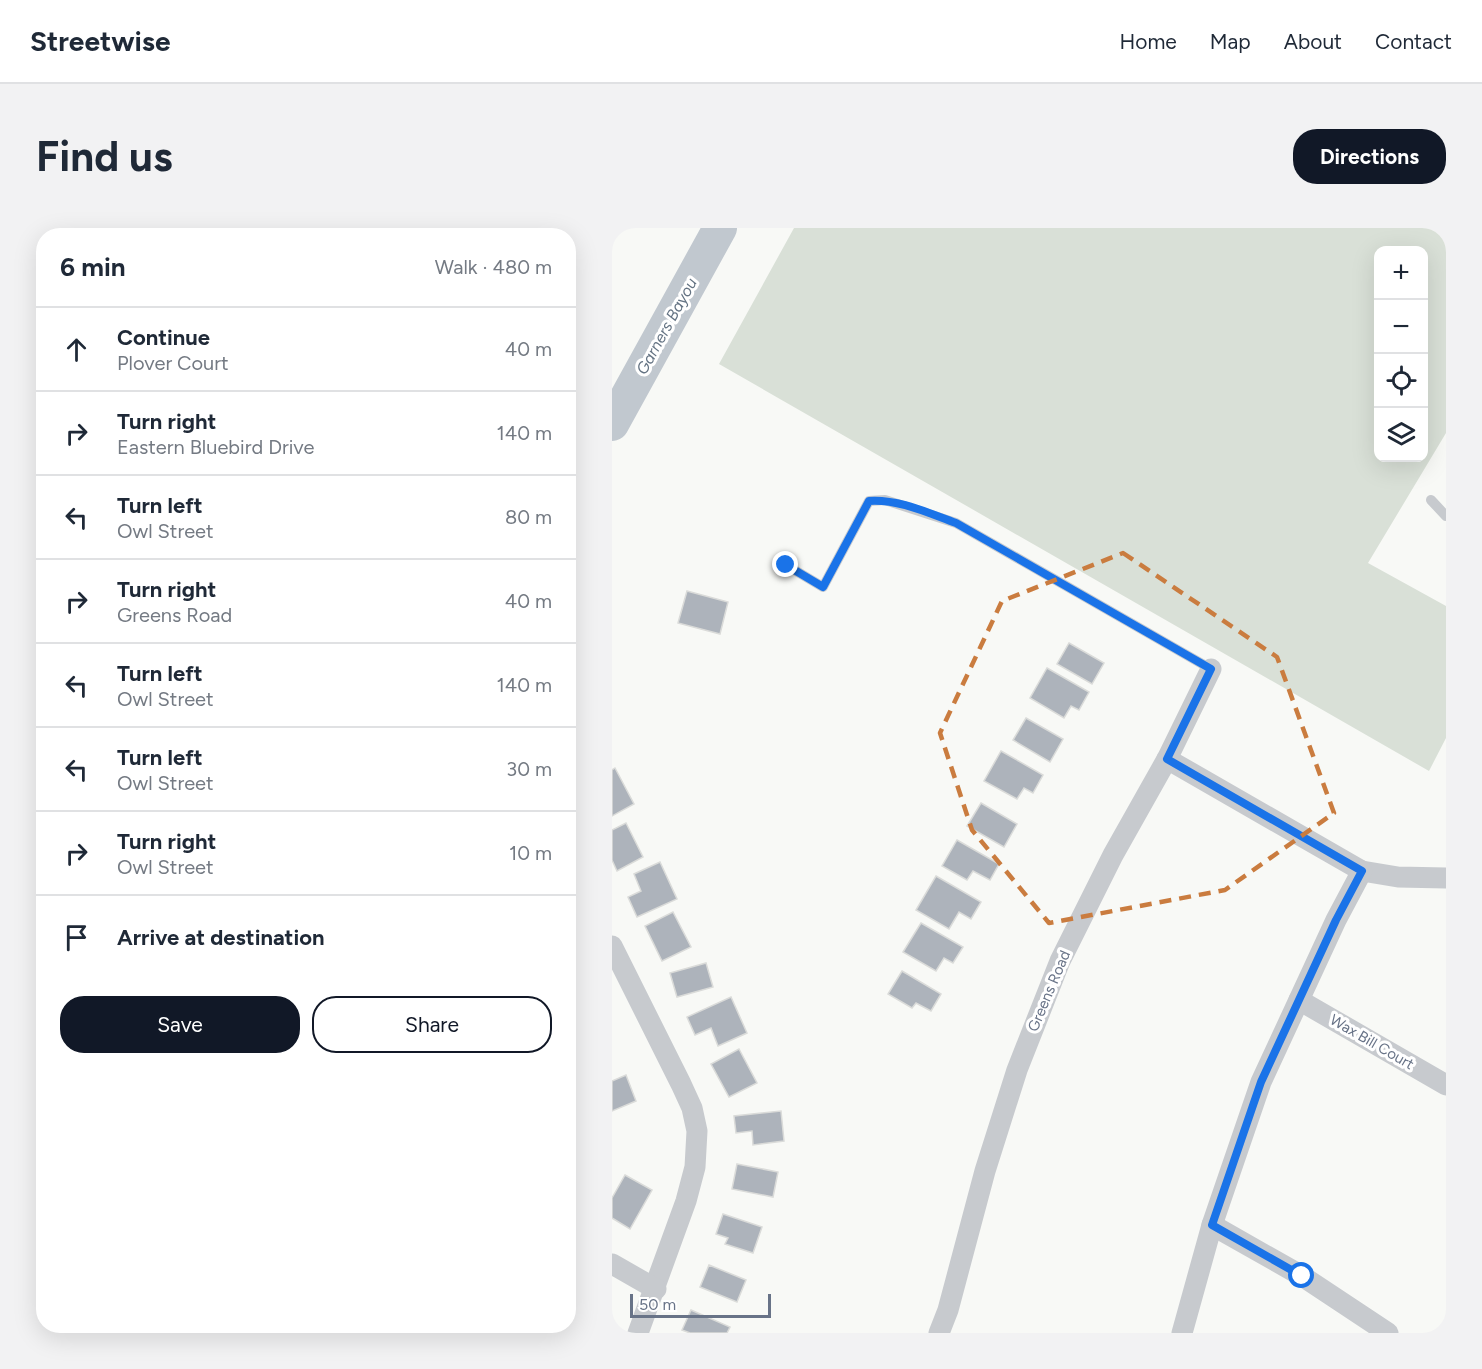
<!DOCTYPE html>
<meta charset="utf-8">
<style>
body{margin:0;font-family:Figtree,sans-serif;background:#f2f2f3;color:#1f2937}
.controls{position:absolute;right:18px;top:18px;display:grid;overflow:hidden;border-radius:12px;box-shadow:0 6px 24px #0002}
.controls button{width:54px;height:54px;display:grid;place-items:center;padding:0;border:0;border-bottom:2px solid #e0e1e3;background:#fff;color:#1f2937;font:30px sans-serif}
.scale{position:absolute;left:18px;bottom:15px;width:141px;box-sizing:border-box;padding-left:6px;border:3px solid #687387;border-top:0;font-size:16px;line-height:21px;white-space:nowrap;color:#687387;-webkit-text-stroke:4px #fff;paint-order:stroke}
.stop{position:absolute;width:18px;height:18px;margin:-14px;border:4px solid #1a73e8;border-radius:50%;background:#fff}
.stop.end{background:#1a73e8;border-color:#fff;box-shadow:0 2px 6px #0008}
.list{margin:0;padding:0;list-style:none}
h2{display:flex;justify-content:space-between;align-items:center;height:78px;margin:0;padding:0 24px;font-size:26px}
h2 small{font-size:20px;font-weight:400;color:#747a83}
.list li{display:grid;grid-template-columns:39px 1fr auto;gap:18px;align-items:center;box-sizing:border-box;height:84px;padding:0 24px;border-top:2px solid #e0e1e3}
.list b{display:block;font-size:22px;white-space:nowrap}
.list p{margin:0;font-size:20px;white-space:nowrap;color:#747a83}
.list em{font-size:20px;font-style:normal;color:#747a83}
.actions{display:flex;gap:12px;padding:18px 24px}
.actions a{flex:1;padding:14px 0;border:2px solid #111827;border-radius:24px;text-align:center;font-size:21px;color:#111827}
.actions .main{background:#111827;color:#fff}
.icon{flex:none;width:33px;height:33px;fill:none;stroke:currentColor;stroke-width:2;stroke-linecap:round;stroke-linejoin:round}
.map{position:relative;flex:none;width:834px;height:1105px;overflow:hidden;border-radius:24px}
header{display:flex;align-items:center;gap:36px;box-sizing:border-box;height:84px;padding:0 30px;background:#fff;border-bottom:2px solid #e0e1e3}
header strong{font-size:28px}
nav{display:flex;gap:33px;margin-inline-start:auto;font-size:21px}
.intro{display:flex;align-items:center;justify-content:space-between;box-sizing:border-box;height:144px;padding:0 36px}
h1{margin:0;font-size:42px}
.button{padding:15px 27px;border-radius:24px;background:#111827;color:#fff;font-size:21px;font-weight:700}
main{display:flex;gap:36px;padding:0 36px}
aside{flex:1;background:#fff;border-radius:24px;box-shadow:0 6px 24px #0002}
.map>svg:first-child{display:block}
.green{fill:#d9e0d7;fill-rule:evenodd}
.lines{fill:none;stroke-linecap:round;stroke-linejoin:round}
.river{stroke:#c1c8cf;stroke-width:34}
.building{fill:#adb3bb;stroke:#dadbd9;stroke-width:1.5}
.lane{stroke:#c7cace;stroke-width:10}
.street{stroke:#c7cace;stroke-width:21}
.route{stroke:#1a73e8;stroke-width:8}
.marked{fill:none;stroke:#ca7c3f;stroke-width:4.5;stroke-dasharray:12 8;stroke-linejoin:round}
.labels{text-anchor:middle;stroke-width:6;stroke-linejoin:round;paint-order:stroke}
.street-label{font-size:15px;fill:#687387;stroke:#fff}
.water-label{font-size:16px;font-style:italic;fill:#647383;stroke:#fff}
</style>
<header>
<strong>Streetwise</strong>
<nav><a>Home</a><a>Map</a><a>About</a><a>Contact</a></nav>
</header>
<div class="intro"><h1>Find us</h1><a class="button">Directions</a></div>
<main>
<aside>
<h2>6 min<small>Walk · 480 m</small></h2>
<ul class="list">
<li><svg class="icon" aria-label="ahead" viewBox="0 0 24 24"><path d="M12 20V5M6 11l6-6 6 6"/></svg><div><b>Continue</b><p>Plover Court</p></div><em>40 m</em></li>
<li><svg class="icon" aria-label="right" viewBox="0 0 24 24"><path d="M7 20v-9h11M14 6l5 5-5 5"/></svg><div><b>Turn right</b><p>Eastern Bluebird Drive</p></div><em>140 m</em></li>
<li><svg class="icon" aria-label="left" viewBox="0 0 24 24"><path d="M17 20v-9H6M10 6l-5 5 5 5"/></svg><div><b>Turn left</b><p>Owl Street</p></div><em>80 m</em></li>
<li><svg class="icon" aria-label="right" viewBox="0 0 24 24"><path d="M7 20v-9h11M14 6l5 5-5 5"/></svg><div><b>Turn right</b><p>Greens Road</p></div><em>40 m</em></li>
<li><svg class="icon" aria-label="left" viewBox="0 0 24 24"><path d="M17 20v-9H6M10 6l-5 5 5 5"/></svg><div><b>Turn left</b><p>Owl Street</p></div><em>140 m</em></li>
<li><svg class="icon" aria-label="left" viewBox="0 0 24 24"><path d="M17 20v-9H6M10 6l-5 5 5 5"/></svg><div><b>Turn left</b><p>Owl Street</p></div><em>30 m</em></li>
<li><svg class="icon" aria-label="right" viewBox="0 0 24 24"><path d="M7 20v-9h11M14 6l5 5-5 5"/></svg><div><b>Turn right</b><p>Owl Street</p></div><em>10 m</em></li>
<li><svg class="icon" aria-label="arrive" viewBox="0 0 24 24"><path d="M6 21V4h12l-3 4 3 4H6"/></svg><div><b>Arrive at destination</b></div></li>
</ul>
<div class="actions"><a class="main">Save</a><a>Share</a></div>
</aside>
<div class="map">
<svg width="834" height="1105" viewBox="0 0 834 1105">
<rect width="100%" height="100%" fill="#f8f9f6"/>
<path class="green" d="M 182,0 L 834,0 L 834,205 L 756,335 L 834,378 L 834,510 L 817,543 L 107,136 ZM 766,22 L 812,22 L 812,230 L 766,230 Z"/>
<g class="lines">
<polyline class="river" points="0,196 108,0"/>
</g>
<g class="building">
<polygon points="75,363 116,374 108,406 66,395"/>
<polygon points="457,415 492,435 480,456 445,436"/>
<polygon points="435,440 477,464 467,482 459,478 452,490 418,470"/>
<polygon points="414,490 451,511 438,534 401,512"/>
<polygon points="389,523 431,547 421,565 412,560 405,571 372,553"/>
<polygon points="3,540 22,576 0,588 0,542"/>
<polygon points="369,575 405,596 392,619 355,598"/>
<polygon points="14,595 31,629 5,643 0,632 0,602"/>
<polygon points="345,612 387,636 378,652 361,643 355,652 330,638"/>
<polygon points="48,634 65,671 25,689 16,669 29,663 22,646"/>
<polygon points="324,648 369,674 359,691 347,684 337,701 304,682"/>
<polygon points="61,684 79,719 50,733 33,698"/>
<polygon points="309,695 351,719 341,735 332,730 324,743 291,724"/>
<polygon points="94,735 101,759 65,769 58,745"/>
<polygon points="290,743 329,766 319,783 304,775 300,780 276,766"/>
<polygon points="119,769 135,805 106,818 99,800 83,807 75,789"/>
<polygon points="127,821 145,855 117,869 99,836"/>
<polygon points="14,847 24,873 0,883 0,853"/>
<polygon points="169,883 172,913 141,917 140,903 124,905 122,888"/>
<polygon points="125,936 166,944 161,969 120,961"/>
<polygon points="13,947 40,962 18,1001 0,990 0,970"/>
<polygon points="111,986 150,999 141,1025 113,1016 116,1010 104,1006"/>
<polygon points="97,1037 134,1052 125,1074 88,1059"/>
<polygon points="79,1082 118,1099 115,1105 78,1105 70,1102"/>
</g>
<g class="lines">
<g class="lane">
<polyline points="819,272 834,288"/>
<polyline points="174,337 211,359 257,273 273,272 344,295 599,441"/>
</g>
<g class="street">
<polyline points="555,531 750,643 786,649 834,650"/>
<polyline points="0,718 69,856 80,880 85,903 83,939 74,973 26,1105"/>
<polyline points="687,772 834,857"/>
<polyline points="600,997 690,1048 776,1105"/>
<polyline points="0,1036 44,1061"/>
<polyline points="327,1105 336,1082 373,943 405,842 448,733 501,627 555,531 599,441"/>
<polyline points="570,1105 600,997 649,854 724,692 750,643"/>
</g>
</g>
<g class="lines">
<path class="route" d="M 174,337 L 211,359 L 257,273 C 287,271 316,285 344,295 L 599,441 L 555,531 L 750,643 L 724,692 L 649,854 L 600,997 L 690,1048"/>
</g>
<path class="marked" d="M 511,325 L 665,429 L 722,585 L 613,662 L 437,695 L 360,602 L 328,505 L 390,373 Z"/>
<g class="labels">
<g class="street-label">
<text transform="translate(437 763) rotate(-67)" y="5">Greens Road</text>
<text transform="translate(760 814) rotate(30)" y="5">Wax Bill Court</text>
</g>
<g class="water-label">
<text transform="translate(54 98) rotate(-61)" y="6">Garners Bayou</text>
</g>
</g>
</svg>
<div class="controls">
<button>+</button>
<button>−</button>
<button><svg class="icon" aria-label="locate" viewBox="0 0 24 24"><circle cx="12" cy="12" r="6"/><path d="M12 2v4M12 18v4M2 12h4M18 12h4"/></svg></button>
<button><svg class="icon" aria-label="layers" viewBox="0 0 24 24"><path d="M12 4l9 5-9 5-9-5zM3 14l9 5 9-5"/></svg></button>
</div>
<div class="scale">50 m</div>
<div class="stop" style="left:690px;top:1048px"></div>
<div class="stop end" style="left:174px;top:337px"></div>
</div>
</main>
